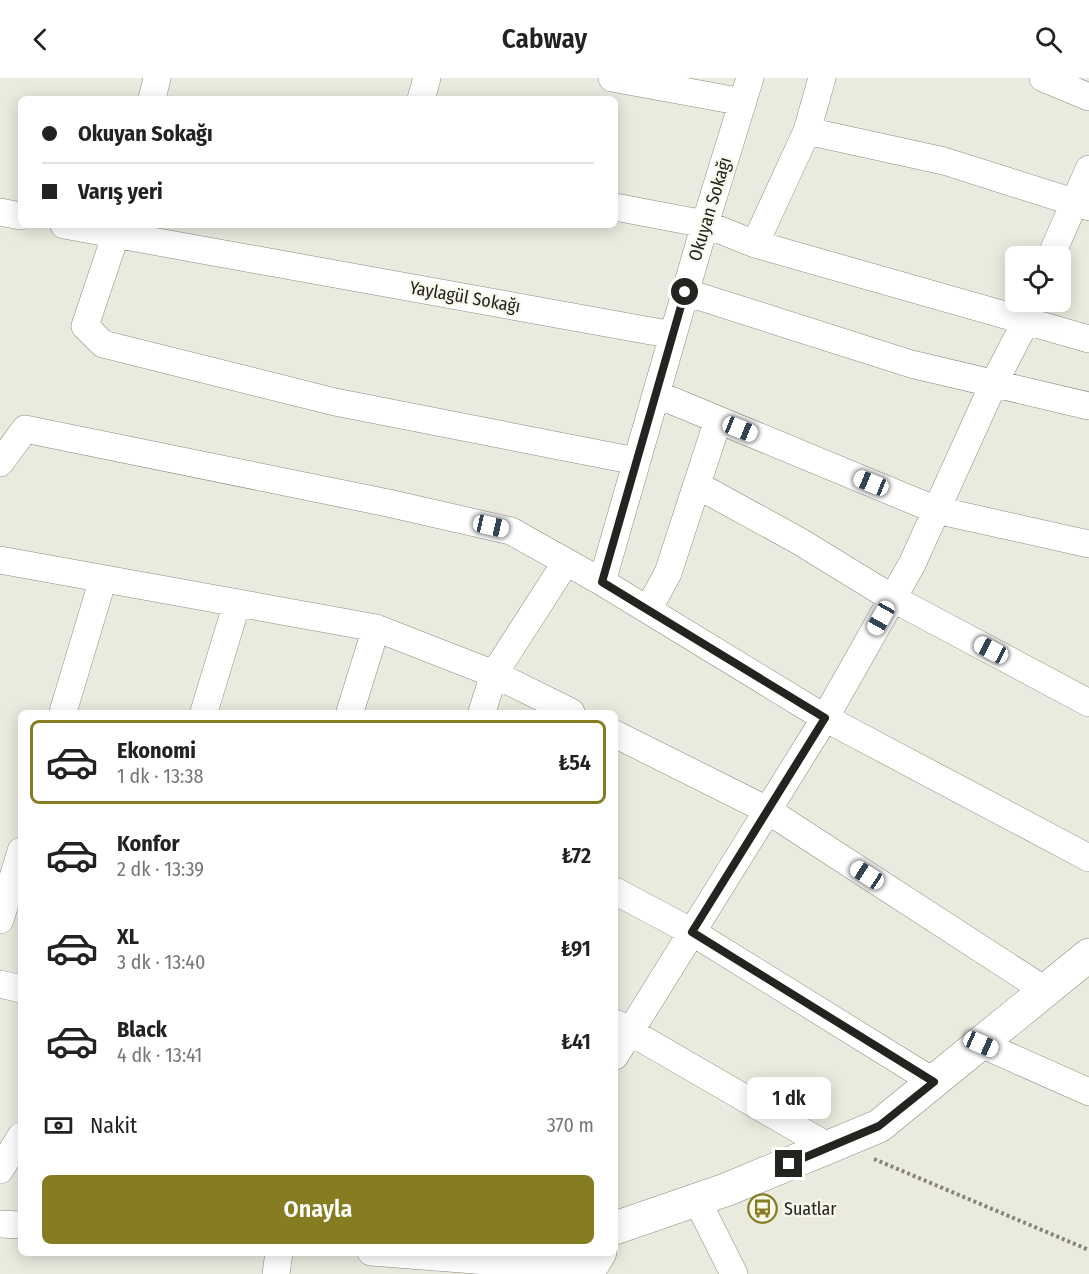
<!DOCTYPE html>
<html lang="tr">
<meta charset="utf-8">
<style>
body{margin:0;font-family:"Fira Sans Condensed",sans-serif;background:#f6f6f6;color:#222;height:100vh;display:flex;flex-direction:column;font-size:22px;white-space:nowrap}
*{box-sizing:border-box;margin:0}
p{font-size:20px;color:#767676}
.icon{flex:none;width:33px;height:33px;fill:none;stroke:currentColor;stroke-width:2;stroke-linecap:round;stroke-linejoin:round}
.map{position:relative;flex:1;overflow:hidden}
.drawer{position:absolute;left:18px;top:632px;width:600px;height:546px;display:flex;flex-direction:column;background:#fff;border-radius:9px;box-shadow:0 3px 15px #0003}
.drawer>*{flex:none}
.top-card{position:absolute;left:18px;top:18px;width:600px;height:132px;border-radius:9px;box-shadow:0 3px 15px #0003;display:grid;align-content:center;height:132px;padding:0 24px;background:#fff}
.fabs{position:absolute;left:1005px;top:168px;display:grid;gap:12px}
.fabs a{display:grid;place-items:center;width:66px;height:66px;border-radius:9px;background:#fff;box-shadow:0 3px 15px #0003;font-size:30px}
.end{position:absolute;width:27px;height:27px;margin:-14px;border:8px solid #24231f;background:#fff;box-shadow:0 0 0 3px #fff}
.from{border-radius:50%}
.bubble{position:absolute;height:42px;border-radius:9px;background:#fff;box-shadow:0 3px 15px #0003;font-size:20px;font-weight:600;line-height:42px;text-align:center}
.car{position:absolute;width:18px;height:36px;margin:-18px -9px;border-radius:8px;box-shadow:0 0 4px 2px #0007;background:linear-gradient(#fff 24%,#345 0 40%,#fff 0 76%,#345 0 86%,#fff 0)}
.top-card b{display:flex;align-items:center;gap:21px;height:57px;font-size:22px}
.top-card b+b{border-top:2px solid #e0e0e0}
.top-card i{width:15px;height:15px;background:#222}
ul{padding:10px 0 0;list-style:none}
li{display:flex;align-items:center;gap:18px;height:84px;margin:0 12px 9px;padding:0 12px;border:3px solid transparent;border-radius:9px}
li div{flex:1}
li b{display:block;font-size:22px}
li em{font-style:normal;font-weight:600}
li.active{border-color:#867c21}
li>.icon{width:54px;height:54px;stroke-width:1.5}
.pay{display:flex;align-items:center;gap:15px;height:66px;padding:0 24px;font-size:22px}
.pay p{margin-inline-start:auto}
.cta{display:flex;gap:12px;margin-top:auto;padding:12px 24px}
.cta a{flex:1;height:69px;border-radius:9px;background:#867c21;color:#fff;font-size:24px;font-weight:600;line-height:69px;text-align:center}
header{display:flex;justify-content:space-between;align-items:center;height:78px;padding:0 24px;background:#fff;font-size:27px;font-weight:600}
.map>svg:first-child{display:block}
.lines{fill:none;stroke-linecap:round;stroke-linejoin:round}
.minor-casing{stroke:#8c8b81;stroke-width:28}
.tertiary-casing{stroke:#8c8b81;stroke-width:34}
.path{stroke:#85847c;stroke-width:4;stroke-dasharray:3 3;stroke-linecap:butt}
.minor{stroke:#fff;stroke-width:27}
.tertiary{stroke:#fff;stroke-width:33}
.route{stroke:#24231f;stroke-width:8}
.labels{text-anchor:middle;stroke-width:4.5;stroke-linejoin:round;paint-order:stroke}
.street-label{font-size:18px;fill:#24231f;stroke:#f9f8ec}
.poi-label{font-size:18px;fill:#24231f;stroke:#f9f8ec;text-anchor:start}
</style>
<header><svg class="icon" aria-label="back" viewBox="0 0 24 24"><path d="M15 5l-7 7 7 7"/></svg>Cabway<svg class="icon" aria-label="search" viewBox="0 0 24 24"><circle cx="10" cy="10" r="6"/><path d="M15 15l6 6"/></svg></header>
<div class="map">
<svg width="1089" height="1196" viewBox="0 0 1089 1196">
<rect width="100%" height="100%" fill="#ebeadf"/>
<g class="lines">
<defs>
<path id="minor" d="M 612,0 L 743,24
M 1043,0 L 1089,19
M 152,21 L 157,0
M 421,21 L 427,0
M 807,53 L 944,83 L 1089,129
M 615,129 L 705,146 L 755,166 L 1089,261
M 0,134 L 21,138
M 64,147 L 673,257
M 119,147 L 85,248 L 103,266 L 335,324 L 636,383
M 755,166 L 807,53 L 822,0
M 1051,178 L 1089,91
M 685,214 L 911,286 L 1089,328
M 656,316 L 936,432 L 1089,466
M 0,385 L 25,351 L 388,425 L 511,453 L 602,504 L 825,640 L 1089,780
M 697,407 L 799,463 L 892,520 L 1089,625
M 0,482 L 376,550 L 494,596 L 571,634
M 602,504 L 705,146 L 750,0
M 648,532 L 668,495 L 718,342
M 63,634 L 103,501
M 204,634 L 237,525
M 350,634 L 376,550
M 482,634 L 494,596 L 566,484
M 615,656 L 767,732 L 1046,913
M 615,813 L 692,854 L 934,1004
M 0,842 L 21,773
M 0,906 L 21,911
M 615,945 L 829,1069
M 981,966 L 1089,1014
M 615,978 L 825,640 L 912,486 L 994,305 L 1025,245 L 1031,224
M 0,1092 L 21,1058
M 697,1122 L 734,1196
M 0,1146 L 21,1147
M 371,1174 L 590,1191
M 276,1196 L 279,1174"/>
<path id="tertiary" d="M 615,1150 L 728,1111 L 879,1048 L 1089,877
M 587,1196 L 600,1174"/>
</defs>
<use href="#minor" class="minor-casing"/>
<use href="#tertiary" class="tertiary-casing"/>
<path class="path" d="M 874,1081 L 1089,1172"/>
<use href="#minor" class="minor"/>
<use href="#tertiary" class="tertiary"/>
</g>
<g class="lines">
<path class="route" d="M 685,214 L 602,504 L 825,640 L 692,854 L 934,1004 L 879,1048 L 789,1086"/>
</g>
<defs>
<symbol id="bus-ring" viewBox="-11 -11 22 22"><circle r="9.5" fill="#f9f8ec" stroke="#867c21" stroke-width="1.5"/><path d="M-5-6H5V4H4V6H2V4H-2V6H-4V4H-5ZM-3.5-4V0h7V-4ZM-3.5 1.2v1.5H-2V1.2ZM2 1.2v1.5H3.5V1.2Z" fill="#867c21"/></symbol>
</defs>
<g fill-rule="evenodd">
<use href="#bus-ring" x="746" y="1114" width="33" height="33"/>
</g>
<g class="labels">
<g class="street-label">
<text transform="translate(710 131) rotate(-73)" y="6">Okuyan Sokağı</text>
<text transform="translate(465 219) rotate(10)" y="6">Yaylagül Sokağı</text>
</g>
<g class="poi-label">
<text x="784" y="1137">Suatlar</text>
</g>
</g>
</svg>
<div class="fabs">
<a><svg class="icon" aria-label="locate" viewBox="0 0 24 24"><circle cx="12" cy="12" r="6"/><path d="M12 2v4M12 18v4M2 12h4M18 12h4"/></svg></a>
</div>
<i class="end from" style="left:685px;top:214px"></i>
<i class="end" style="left:789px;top:1086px"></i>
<div class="bubble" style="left:747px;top:999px;width:84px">1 dk</div>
<i class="car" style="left:740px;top:351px;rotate:112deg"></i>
<i class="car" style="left:871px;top:405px;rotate:292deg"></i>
<i class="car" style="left:491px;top:448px;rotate:103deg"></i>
<i class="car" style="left:881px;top:540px;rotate:209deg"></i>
<i class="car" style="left:991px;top:572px;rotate:298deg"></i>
<i class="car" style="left:867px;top:797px;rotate:303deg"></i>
<i class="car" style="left:981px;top:966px;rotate:114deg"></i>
<div class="top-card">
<b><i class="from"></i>Okuyan Sokağı</b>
<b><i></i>Varış yeri</b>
</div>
<section class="drawer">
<ul>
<li class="active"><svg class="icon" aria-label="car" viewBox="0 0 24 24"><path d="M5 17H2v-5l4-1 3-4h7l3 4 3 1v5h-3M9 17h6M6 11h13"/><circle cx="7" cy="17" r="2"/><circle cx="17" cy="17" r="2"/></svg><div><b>Ekonomi</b><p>1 dk · 13:38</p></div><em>₺54</em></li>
<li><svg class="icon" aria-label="car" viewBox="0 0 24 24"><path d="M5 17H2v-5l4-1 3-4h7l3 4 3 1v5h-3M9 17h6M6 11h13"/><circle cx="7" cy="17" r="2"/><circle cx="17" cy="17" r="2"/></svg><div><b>Konfor</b><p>2 dk · 13:39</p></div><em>₺72</em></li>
<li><svg class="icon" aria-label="car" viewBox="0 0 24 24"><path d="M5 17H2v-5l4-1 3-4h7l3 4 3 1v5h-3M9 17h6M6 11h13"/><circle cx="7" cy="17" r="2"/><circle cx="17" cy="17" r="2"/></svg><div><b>XL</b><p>3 dk · 13:40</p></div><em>₺91</em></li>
<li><svg class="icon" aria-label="car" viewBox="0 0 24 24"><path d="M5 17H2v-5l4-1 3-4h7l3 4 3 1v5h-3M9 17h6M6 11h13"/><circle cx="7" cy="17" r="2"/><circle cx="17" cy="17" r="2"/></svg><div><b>Black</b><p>4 dk · 13:41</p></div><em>₺41</em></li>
</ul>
<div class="pay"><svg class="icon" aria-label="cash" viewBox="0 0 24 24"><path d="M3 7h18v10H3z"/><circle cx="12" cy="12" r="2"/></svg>Nakit<p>370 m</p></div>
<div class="cta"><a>Onayla</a></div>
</section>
</div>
